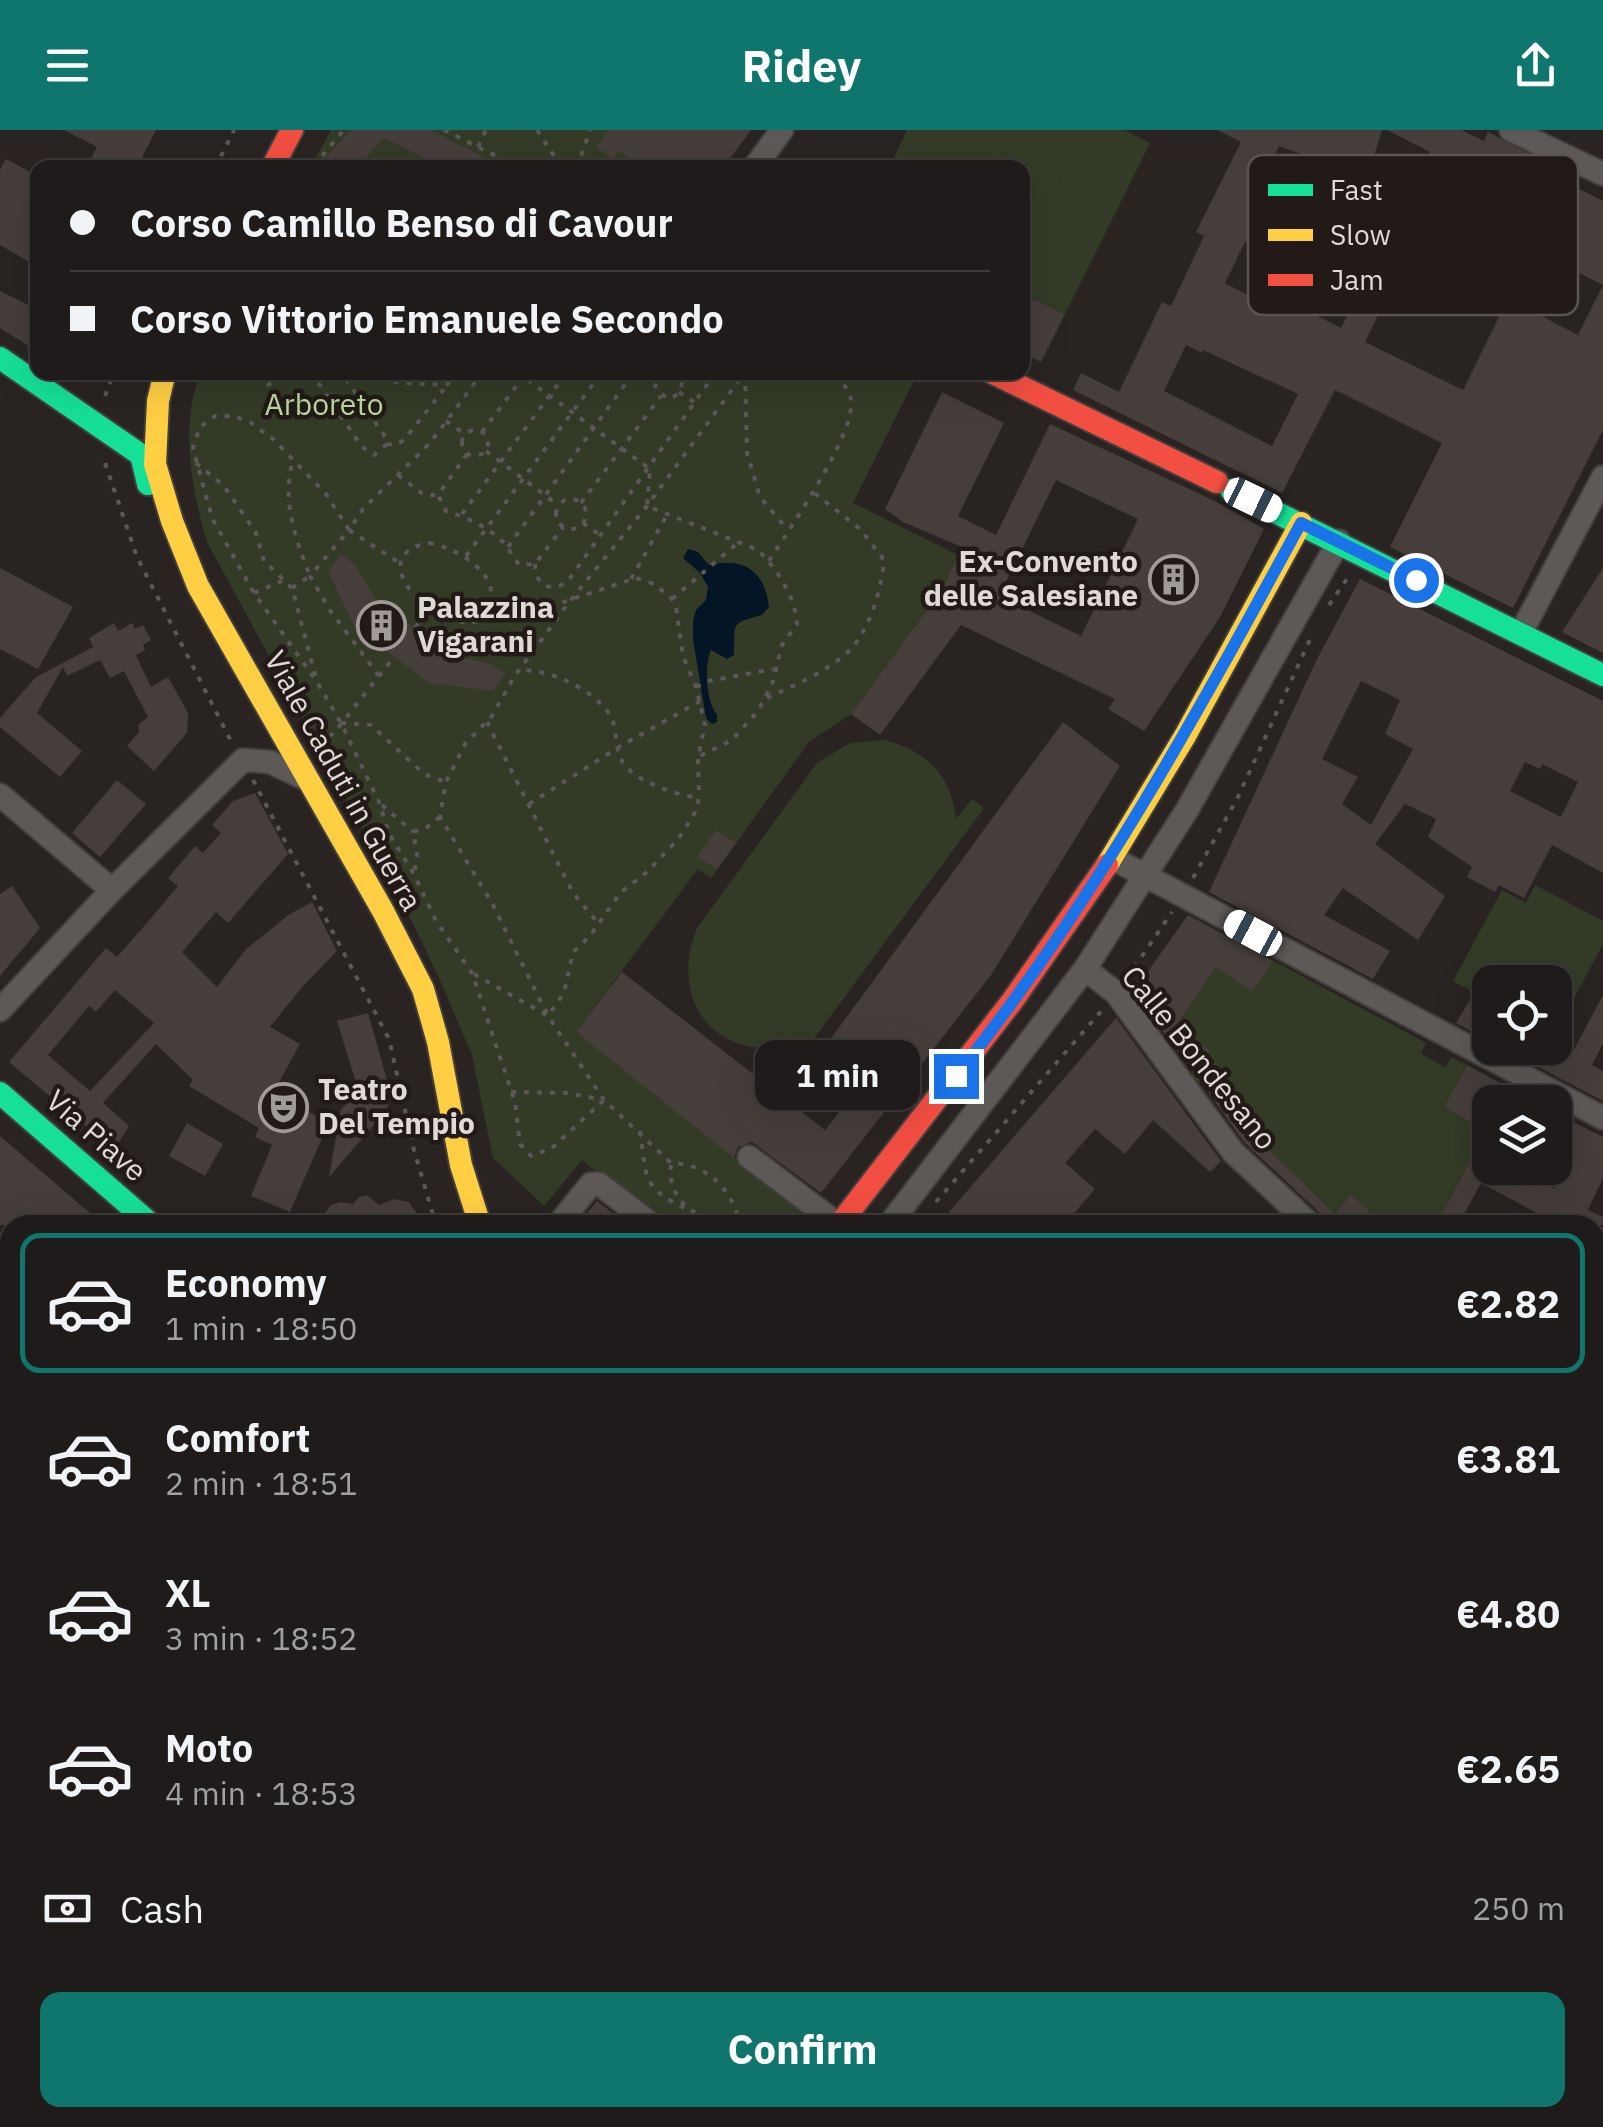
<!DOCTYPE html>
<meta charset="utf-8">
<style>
body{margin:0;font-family:"IBM Plex Sans",sans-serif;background:#272423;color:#f1f3f6;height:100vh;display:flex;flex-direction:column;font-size:38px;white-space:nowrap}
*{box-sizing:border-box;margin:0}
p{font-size:32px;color:#a1a1a2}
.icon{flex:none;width:55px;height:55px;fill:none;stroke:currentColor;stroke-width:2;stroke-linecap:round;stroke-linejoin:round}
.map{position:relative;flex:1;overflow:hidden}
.side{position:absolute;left:0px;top:1085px;width:1605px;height:912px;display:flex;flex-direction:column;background:#1f1b1a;border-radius:30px 30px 0 0;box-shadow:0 10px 40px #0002,0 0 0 2px #3c3939}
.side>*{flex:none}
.banner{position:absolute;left:30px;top:30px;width:1000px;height:220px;border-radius:20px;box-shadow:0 10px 40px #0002,0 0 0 2px #3c3939;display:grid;align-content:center;height:220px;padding:0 40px;background:#1f1b1a}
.tools{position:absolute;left:1472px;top:835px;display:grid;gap:20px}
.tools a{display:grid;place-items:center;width:100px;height:100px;border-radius:20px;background:#1f1b1a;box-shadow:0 10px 40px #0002,0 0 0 2px #3c3939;font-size:50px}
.end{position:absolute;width:45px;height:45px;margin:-22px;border:12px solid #1a73e8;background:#fff;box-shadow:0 0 0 5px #fff}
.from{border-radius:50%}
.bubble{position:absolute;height:70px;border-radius:20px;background:#1f1b1a;box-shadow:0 10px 40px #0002,0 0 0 2px #3c3939;font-size:32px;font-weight:700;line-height:70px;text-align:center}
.car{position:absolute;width:30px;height:60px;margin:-30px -15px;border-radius:12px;box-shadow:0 0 8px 2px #0007;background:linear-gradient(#fff 24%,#345 0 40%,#fff 0 76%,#345 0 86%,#fff 0)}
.banner b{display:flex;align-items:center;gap:35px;height:95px;font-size:38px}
.banner b+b{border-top:2px solid #3c3939}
.banner i{width:25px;height:25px;background:#f1f3f6}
ul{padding:18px 0 0;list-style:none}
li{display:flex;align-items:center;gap:30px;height:140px;margin:0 20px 15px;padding:0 20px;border:5px solid transparent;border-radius:20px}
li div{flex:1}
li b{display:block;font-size:38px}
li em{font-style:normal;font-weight:700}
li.selected{border-color:#0f766e}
li>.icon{width:90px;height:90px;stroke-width:1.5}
.pay{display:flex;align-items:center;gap:25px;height:110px;padding:0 40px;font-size:38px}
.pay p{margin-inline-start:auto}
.primary-button{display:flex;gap:20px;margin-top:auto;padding:20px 40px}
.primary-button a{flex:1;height:115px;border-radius:20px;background:#0f766e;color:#fff;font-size:40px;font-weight:700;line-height:115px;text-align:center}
header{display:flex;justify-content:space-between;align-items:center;height:130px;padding:0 40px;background:#0f766e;color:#fff;font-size:45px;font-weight:700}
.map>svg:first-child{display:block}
.green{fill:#333b27}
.water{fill:#041625}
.building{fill:#463e3a;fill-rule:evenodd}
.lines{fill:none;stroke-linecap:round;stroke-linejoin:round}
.lane-casing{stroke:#423f3d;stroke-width:15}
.street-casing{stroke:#423f3d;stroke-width:26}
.fast-casing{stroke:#423f3d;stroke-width:26}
.slow-casing{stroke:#423f3d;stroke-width:26}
.jam-casing{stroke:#423f3d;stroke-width:26}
.path{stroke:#5b5857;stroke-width:4;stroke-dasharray:5 8;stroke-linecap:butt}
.lane{stroke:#5d5957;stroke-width:11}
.street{stroke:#5d5957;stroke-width:22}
.fast{stroke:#16e098;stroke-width:22}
.slow{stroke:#ffcf43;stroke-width:22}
.jam{stroke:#f24e42;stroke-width:22}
.rail{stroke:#65615f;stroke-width:6;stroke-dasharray:5 10;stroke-linecap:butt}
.route{stroke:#1a73e8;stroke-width:12}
.labels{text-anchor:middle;stroke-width:9;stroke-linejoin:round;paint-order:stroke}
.park-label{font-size:30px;fill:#bcda9e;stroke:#221a16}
.poi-label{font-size:30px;font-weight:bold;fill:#e0dad7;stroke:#221a16;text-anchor:start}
.street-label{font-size:30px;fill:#e0dad7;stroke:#221a16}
.key{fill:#221a16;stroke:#5b5450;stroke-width:2.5}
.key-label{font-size:28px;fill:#e0dad7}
</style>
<header><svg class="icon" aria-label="menu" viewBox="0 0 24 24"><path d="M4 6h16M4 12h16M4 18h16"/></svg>Ridey<svg class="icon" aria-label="share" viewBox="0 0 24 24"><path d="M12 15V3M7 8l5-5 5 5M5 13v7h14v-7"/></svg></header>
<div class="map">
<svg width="1603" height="1997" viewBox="0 0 1603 1997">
<rect width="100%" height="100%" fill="#292422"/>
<path class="green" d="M 331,0 L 639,0 L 644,38 L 310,38 Z
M 907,0 L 1124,0 L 1150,13 L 1065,184 L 1023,164 L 1022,38 L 889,38 Z
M 201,242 L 918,243 L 853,373 L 958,425 L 932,480 L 928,478 L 851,584 L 809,612 L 711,748 L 698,739 L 576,902 L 804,1081 L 792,1095 L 662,1095 L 582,1030 L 544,1076 L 493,1028 L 472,925 L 439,848 L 403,773 L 207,412 C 192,362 179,292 201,242 Z
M 884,610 C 925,620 952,645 956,689 L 972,669 L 984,678 L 793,937 L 781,928 L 788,917 C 711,929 669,867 697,798 L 817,633 L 850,613 Z
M 1535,755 L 1603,791 L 1603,814 L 1555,904 L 1555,852 L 1490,852 L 1490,871 L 1453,851 L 1502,760 L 1526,773 Z
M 1274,831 L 1426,913 L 1421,924 L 1446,937 L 1451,927 L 1467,935 L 1444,977 L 1486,1001 L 1436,1095 L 1385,1095 L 1351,1066 L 1335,1084 L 1191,945 L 1210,920 L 1176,896 L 1216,837 L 1252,862 Z"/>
<path class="water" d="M 688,419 L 698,422 L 709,435 C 744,427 765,441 769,477 L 762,485 C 728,494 736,493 734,525 L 727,529 L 711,520 C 704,537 706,571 717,585 L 717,592 L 712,594 L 706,588 L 693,510 L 693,490 L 696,480 L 706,470 L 708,457 L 700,443 L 683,428 Z"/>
<path class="building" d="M 64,0 L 156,0 L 137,38 L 86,38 L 97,17 Z
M 351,0 L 430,0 L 506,38 L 445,38 L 384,8 L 356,38 L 316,38 Z
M 609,0 L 751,0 L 723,38 L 644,38 L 619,21 L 612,29 L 596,17 Z
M 1217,0 L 1382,0 L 1370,38 L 1413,54 L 1430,22 L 1387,0 L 1461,0 L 1484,11 L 1488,2 L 1557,38 L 1553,46 L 1603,71 L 1603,300 L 1513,478 L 1390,417 L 1442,313 L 1335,260 L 1282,363 L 1073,260 L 1081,243 L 1119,262 L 1162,172 L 1171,176 L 1204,106 L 1196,102 L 1241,12 ZM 1279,16 L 1340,38 L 1305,110 L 1247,81 ZM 1437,64 L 1536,112 L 1463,260 L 1365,212 ZM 1343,103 L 1381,118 L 1341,198 L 1307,181 ZM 1245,112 L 1274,126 L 1253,168 L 1225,153 ZM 1555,131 L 1603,155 L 1578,205 L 1530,180 ZM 1186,215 L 1202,223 L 1203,220 L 1298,264 L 1272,316 L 1164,261 Z
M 6,29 L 38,46 L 38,137 L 0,115 L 0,40 Z
M 0,161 L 38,180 L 38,222 L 0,198 Z
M 1022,164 L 1065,184 L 1041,232 L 1022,223 Z
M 942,262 L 1004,293 L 958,386 L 996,405 L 1050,294 L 1215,371 L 1264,399 L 1220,487 L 1144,601 L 1108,579 L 1115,569 L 961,495 L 880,605 L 851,584 L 929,477 L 932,480 L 962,417 L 903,392 L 885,379 ZM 1056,350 L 1138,389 L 1081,506 L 999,466 Z
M 341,424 L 355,435 L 376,470 L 451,525 L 491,534 L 505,544 L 493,561 L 430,553 L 355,498 L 328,441 Z
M 0,438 L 73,477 L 38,539 L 0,519 Z
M 1603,438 L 1603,523 L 1562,502 Z
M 1360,449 L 1603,571 L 1603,743 L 1552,715 L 1524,768 L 1499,755 L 1495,762 L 1467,747 L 1472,737 L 1428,707 L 1436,689 L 1405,674 L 1375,714 L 1445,766 L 1418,810 L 1343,758 L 1324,785 L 1390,821 L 1373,849 L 1209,762 L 1317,529 ZM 1361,551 L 1400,570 L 1385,604 L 1413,619 L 1371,695 L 1342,674 L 1358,647 L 1322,629 ZM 1525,632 L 1540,639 L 1542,634 L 1578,652 L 1561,687 L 1510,661 Z
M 114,493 L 118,501 L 132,493 L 135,499 L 143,495 L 151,510 L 143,515 L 145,520 L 136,525 L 151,557 L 168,547 L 188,583 L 187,603 L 154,641 L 127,616 L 139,602 L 138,595 L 148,587 L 124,541 L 110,548 L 100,530 L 67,546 L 63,537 L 37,583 L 82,621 L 60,647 L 0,597 L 0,588 L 36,547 L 93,517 L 89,508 Z
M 1063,592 L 1120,636 L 991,845 L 821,1063 L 752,1012 L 738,1017 L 734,1028 L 576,902 L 622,842 L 825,1000 L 847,972 L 839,966 L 842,961 L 810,937 Z
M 117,650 L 146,674 L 100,727 L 72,703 Z
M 255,663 L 288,724 L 228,793 L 216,782 L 182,822 L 217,857 L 246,819 L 290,784 L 312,772 L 337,821 L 303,856 L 270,897 L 300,914 L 272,965 L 329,992 L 290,1082 L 251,1066 L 272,1015 L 255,1007 L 259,998 L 189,956 L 193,950 L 156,914 L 103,973 L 129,996 L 114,1020 L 9,932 L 106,818 L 117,827 L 152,787 L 178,756 L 168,748 L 195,716 L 203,723 L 221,703 L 212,695 L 233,671 ZM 115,860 L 154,893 L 90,961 L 48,925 L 89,876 L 96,882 Z
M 716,700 L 736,713 L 717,739 L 697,727 Z
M 12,756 L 40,798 L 0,846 L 0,764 Z
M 1188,785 L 1274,831 L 1252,862 L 1216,837 L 1176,896 L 1210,920 L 1193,943 L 1134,861 Z
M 1603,865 L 1603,913 L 1592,935 L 1603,941 L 1603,971 L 1502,918 L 1561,918 L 1572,923 Z
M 1470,870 L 1490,881 L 1490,911 L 1456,893 Z
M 368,883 L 392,967 L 385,982 L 329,1047 L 341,979 L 359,962 L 337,891 Z
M 1116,888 L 1221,1031 L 1210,1042 L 1153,990 L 1125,1024 L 1095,999 L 1065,1033 L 1095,1059 L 1064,1095 L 938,1095 Z
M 1467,935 L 1535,972 L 1490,972 L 1490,1038 L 1514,1038 L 1555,1059 L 1555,983 L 1603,1007 L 1603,1048 L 1588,1080 L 1603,1087 L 1603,1095 L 1559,1095 L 1481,1053 L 1458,1095 L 1436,1095 L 1486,1001 L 1444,977 Z
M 1205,958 L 1335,1084 L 1351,1065 L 1385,1095 L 1326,1095 L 1321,1084 L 1244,1012 Z
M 187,993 L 223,1014 L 205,1046 L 169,1026 Z
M 0,1006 L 84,1078 L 105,1095 L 0,1095 Z
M 367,1065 L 379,1075 L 394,1069 L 409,1072 L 425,1095 L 316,1095 L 331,1075 L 341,1072 L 353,1074 L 359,1067 Z
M 597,1071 L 628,1095 L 577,1095 Z"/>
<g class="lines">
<defs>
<path id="lane" d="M 1105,1995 L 1122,1997
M 966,1997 L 968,1988
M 1240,1997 L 1241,1988"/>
<path id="street" d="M 1511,0 L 1603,44
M 754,38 L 782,0
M 1521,503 L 1603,347
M 0,665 L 112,760
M 1112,728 L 1603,988
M 1085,839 L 1116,863 L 1233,1022 L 1311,1095
M 0,880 L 112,760 L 243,630 L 270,632 L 306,649
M 749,1027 L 839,1095
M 558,1095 L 591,1054 L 599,1054 L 653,1095
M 889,1095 L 1085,839 L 1187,680 L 1339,411
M 0,1161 L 10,1170
M 1595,1278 L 1603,1260
M 10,1473 L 1,1483 L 10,1491
M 29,1997 L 39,1988"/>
<path id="fast" d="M 0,228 L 141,325 L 148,354
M 1231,360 L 1603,545
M 0,963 L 152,1095"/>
<path id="slow" d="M 165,242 L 158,271 L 155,334 L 172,391 L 198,456 L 383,781 L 423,859 L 438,912 L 461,1035 L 480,1095
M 1107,735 L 1185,606 L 1301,393
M 1595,1667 L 1603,1667
M 168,1997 L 173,1988"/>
<path id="jam" d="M 272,38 L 292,0
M 991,242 L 1217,352
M 839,1095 L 1013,870 L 1107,735
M 1595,1638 L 1603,1638
M 0,1778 L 10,1782
M 363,1988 L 379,1997"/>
</defs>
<use href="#lane" class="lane-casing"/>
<use href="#street" class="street-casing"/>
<use href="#fast" class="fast-casing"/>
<use href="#slow" class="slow-casing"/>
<use href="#jam" class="jam-casing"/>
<path class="path" d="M 444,0 L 520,38
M 537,0 L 562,38
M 478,17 L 486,0
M 215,38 L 234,0
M 318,38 L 322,26 L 344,0
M 390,38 L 401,33 L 409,38
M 577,38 L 590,0
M 311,242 L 362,317 L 374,325 L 387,314 L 386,308 L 341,242
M 356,242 C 387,253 416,255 448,254 L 456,242
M 483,242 L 430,313 L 363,379 L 349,400 L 326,364 L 274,310 L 250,292 L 233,286 L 215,286 L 200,297 L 193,318 L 212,388 L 254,463 L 317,552 L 341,593 L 379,672 L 389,704 L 414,744 L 436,791 L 472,843 L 515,972 L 520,1014 L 531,1026 L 552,1018 L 604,970
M 517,242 L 650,339 L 647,376 L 758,420 C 777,439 795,466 797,494 L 782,515 L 772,554 L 758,581 L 732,610 L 698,627
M 662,242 L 655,256 L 666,268 C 676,268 682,262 682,251 L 675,242
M 745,243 L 747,323 L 760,367 L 788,400
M 267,256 L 285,242
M 679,262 L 695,273
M 105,266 L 114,242
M 446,291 L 465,304
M462 313a13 13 0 1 1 26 0a13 13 0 1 1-26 0Z
M 482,302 L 527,242
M 387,314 L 395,315 L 404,310 L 448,254
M 486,321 L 558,375
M 467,324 L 438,365 L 446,381 C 467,388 488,396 505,414 C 511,421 513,429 520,435 L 535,434 L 563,397
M 105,333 L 137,427 L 231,611
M 196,333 L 224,356 L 256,403 L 264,431 L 292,458 L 316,548
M 398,345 L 424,365 L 438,365
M556 384a15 15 0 1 1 30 0a15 15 0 1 1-30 0Z
M 581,373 L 661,266
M 462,384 L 567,242
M 583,393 L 600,405
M 429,413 C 464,419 519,457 475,492 C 430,499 361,424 429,413 Z
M 508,417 L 634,242
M 466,426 L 602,242
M 769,431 C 789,399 856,304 851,270 C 850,257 836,246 825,242
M 535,434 C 535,455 550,464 568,451 L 716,242
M 631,449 L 667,385
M 292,458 L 310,446 C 296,410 281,370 293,331
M 254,463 L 282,451
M 672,469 L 740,411
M 1329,475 L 1349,446
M 486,482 L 530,483 L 636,448 L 654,454 L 672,469 L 676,477 L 683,526 L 696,557 L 705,595 L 698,627 L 699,668
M 415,498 L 430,478
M 379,546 L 329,479 L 310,446 L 349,400 L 401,434
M 696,557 L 709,551 L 773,539
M 767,568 C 795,555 829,541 851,519 C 870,498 882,458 884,430 L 860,399 L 812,361
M 487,592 L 573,763 L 598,793
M 341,593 L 371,595 L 424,644 L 446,652
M 318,613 L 334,603 L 394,527
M 253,650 L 389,909 L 414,1020 L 436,1095
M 529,674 L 619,617 L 700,571
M 382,675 L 413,702
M 415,740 L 417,723 L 413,702 L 426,698 L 440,687
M 1193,748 L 1238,667 L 1312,505
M 474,844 L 548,886 L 564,863 L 573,822 L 590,806 L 620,763 L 647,742 L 679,708 L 696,681 L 699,668 C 677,665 634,652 622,631 C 614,618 618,598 610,585 C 592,558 551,540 521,540
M 1127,848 L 1172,782
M 511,962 L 567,963 L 604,970
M 640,1001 C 647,1048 641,1058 687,1079
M 671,1035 C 666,1074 704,1095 739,1092
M 936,1072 L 1103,879
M 744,1095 L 739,1092 C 732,1059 706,1033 671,1033 L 604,970 L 548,886 L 493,775 L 440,687 L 446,652 L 465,614 L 492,586 L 514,547 L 570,471 L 647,376 L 745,242
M 1134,1988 L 1176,1995 L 1222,1990
M 1272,1997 L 1273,1988"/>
<use href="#lane" class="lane"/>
<use href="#street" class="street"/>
<use href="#fast" class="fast"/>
<use href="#slow" class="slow"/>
<use href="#jam" class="jam"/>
<path class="rail" d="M 0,1719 L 10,1725
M 0,1747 L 10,1753
M 431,1988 L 445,1997
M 472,1988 L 494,1997
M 523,1988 L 546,1997"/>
</g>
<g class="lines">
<path class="route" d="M 956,946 C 1093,775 1197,584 1301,393 L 1416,450"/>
</g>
<defs>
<symbol id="building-ring" viewBox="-11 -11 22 22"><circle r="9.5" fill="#221a16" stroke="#a09a98" stroke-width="1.5"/><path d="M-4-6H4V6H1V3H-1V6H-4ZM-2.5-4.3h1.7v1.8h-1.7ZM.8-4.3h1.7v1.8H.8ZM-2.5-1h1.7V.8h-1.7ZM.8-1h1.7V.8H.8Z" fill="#a09a98"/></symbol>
<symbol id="theatre-ring" viewBox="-11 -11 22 22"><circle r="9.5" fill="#221a16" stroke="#a09a98" stroke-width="1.5"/><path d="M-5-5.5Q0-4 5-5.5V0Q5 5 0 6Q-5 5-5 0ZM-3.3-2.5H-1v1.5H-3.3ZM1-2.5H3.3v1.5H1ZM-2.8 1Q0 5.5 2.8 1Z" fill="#a09a98"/></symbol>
</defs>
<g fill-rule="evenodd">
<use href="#building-ring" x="1146" y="422" width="55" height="55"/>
<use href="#building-ring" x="354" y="468" width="55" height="55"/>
<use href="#theatre-ring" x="256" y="950" width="55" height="55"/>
</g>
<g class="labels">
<g class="park-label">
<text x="324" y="285">Arboreto</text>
</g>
<g class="poi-label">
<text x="1138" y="442" text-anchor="end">Ex-Convento<tspan x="1138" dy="34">delle Salesiane</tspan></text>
<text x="417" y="488">Palazzina<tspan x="417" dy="34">Vigarani</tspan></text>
<text x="318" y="970">Teatro<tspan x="318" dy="34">Del Tempio</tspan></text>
</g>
<g class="street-label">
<text transform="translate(343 651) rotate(61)" y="10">Viale Caduti in Guerra</text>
<text transform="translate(1199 928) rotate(51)" y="10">Calle Bondesano</text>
<text transform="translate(96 1006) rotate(41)" y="10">Via Piave</text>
</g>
</g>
<rect x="1248" y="25" width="330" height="160" rx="15" class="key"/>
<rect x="1268" y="54" width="45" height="12" fill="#16e098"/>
<rect x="1268" y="99" width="45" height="12" fill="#ffcf43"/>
<rect x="1268" y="144" width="45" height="12" fill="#f24e42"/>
<g class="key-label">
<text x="1330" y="70">Fast</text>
<text x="1330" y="115">Slow</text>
<text x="1330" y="160">Jam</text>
</g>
</svg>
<div class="tools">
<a><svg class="icon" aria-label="locate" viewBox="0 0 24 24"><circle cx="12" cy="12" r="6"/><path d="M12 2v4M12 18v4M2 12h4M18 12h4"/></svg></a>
<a><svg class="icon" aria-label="layers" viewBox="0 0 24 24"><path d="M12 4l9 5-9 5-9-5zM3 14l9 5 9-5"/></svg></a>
</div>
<i class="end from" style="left:1416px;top:450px"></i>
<i class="end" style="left:956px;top:946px"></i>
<div class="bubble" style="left:755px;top:910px;width:165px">1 min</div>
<i class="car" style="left:1253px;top:370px;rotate:116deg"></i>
<i class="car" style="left:1253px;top:803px;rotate:298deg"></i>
<div class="banner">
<b><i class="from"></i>Corso Camillo Benso di Cavour</b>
<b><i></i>Corso Vittorio Emanuele Secondo</b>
</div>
<section class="side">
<ul>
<li class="selected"><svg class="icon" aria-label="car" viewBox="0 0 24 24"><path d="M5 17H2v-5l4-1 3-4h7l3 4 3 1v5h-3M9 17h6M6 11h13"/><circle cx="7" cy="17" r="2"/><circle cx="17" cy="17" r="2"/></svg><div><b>Economy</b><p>1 min · 18:50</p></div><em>€2.82</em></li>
<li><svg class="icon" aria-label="car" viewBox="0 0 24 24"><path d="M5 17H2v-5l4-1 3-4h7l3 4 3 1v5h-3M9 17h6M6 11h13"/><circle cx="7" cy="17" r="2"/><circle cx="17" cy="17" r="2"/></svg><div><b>Comfort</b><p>2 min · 18:51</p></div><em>€3.81</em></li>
<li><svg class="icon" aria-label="car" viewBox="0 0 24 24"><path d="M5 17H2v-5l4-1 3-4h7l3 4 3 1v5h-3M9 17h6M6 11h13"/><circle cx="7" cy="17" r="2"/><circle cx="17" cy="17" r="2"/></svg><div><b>XL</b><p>3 min · 18:52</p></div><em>€4.80</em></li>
<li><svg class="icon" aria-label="car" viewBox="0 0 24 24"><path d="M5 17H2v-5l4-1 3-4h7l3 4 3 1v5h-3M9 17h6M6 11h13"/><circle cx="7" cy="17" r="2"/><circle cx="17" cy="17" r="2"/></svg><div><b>Moto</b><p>4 min · 18:53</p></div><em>€2.65</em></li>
</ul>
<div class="pay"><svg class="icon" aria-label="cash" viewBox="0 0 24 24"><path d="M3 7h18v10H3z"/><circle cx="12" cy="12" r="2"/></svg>Cash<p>250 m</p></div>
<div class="primary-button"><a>Confirm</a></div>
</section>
</div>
